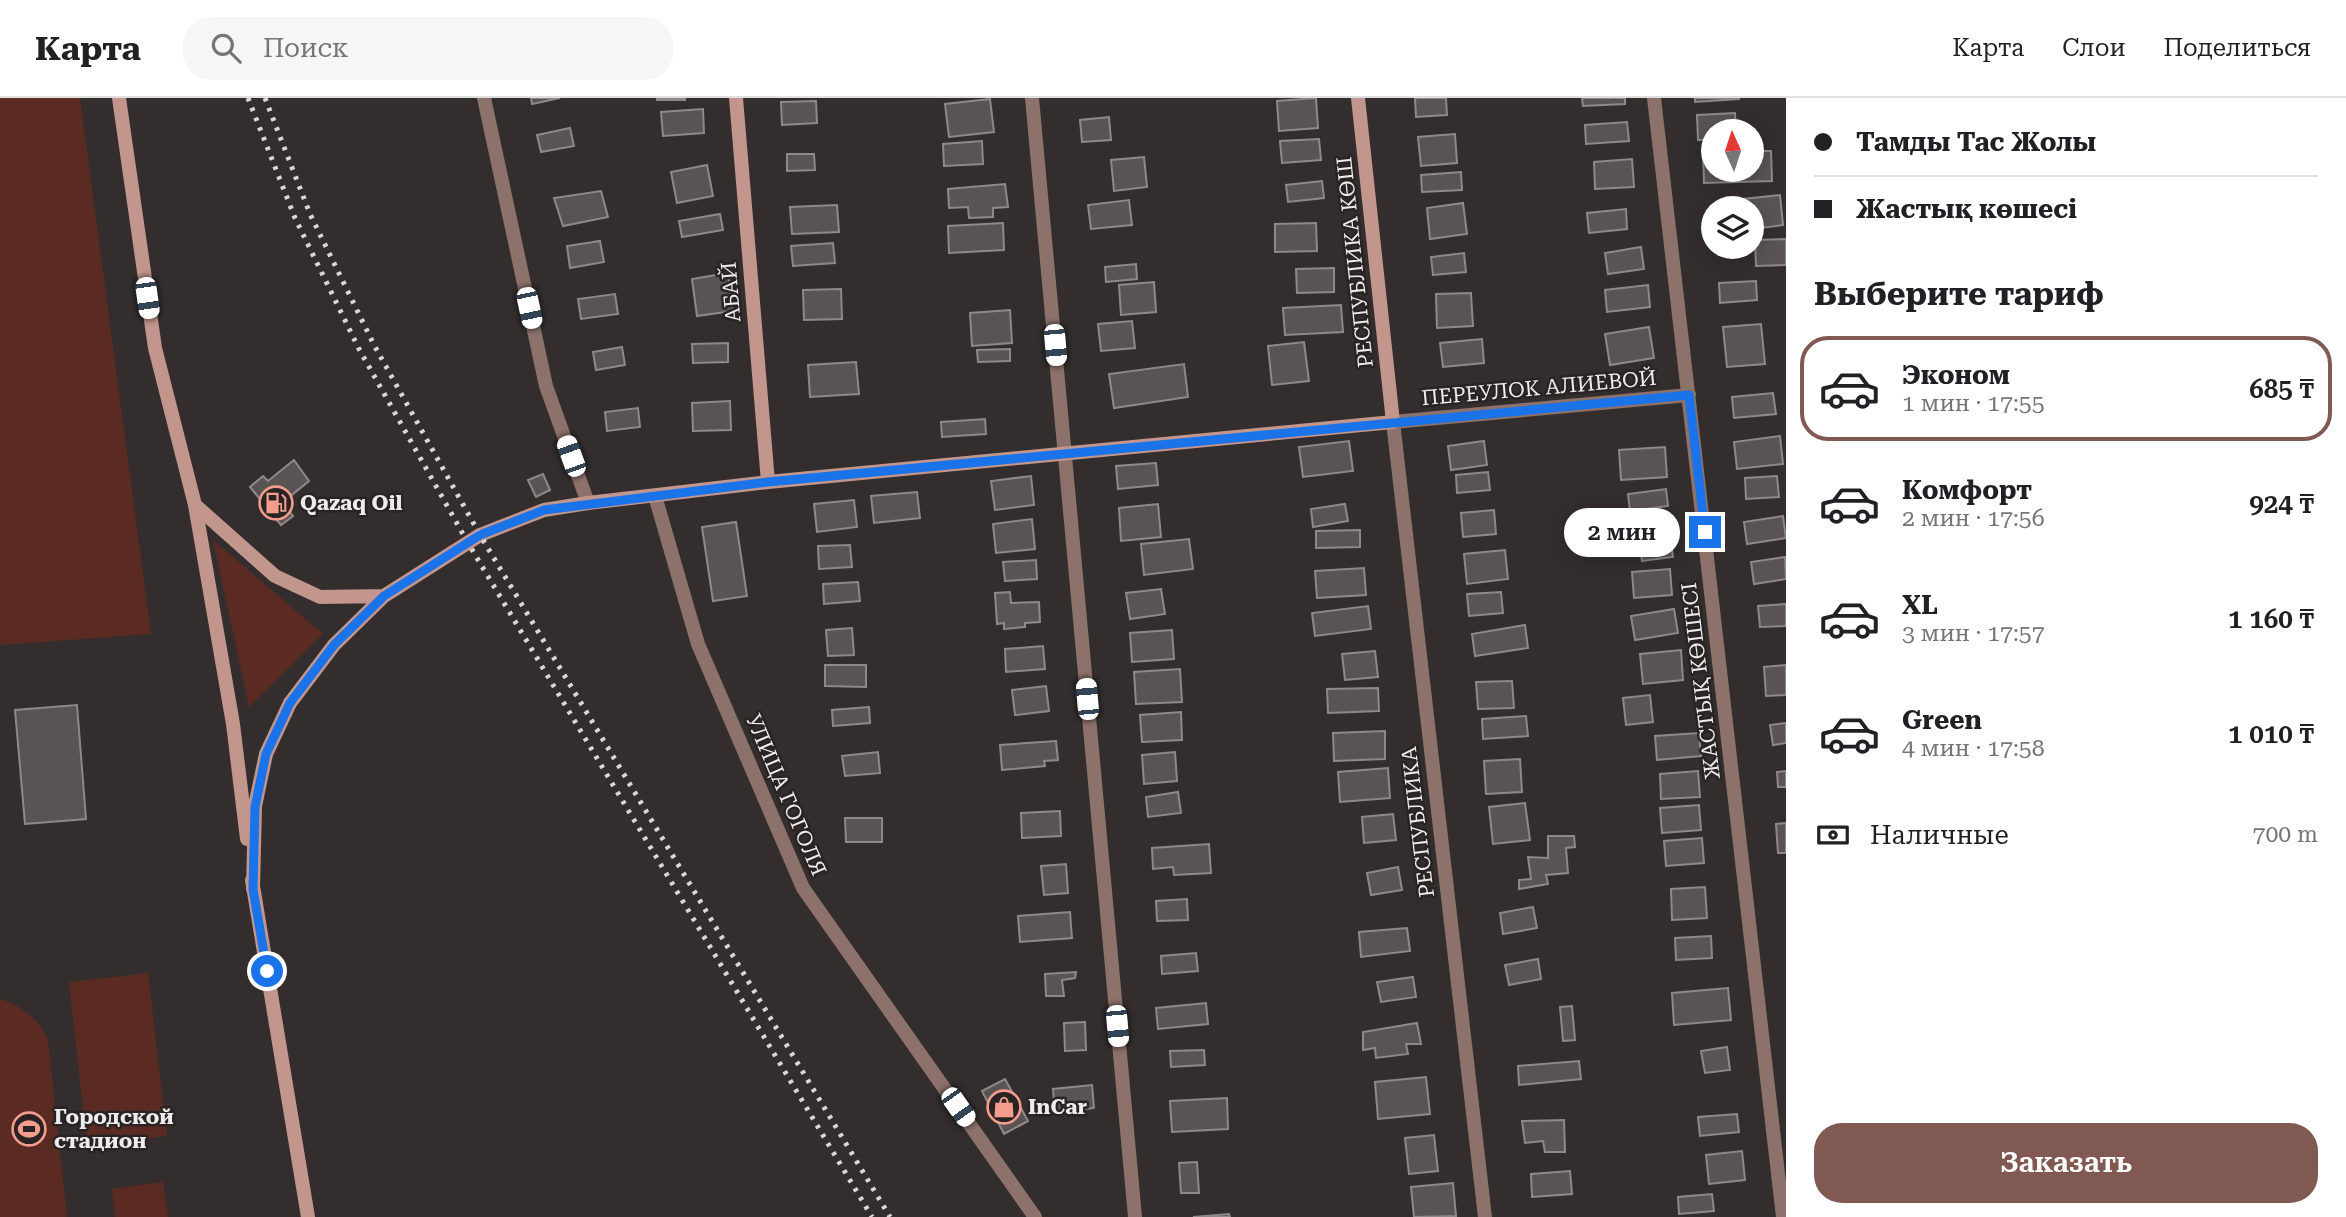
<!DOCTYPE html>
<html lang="ru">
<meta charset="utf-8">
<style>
body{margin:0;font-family:"Roboto Serif",serif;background:#f6f6f6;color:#202124;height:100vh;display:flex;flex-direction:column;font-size:26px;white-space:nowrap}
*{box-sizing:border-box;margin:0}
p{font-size:23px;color:#757577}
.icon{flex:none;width:38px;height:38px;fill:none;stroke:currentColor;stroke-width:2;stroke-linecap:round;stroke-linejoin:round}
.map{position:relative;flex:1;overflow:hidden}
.details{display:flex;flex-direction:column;background:#fff;width:560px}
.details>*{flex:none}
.guide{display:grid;align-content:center;height:154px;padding:0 28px;background:#fff}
.needle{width:46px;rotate:357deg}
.controls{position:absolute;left:1701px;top:21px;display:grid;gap:14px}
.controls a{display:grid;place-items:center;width:63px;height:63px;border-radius:50%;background:#fff;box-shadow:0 4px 18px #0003;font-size:35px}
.end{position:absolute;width:32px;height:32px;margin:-16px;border:9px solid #1a73e8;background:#fff;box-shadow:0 0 0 4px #fff}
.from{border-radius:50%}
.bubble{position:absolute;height:49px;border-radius:24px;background:#fff;box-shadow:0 4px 18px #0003;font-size:23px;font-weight:600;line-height:49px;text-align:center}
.car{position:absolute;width:21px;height:42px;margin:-21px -10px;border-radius:9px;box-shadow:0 0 5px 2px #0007;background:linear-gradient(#fff 24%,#345 0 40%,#fff 0 76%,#345 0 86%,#fff 0)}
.guide b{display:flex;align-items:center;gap:24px;height:66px;font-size:26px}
.guide b+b{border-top:2px solid #e0e0e0}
.guide i{width:18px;height:18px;background:#202124}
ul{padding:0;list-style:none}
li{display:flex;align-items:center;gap:21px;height:105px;margin:0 14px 10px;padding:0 14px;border:4px solid transparent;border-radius:28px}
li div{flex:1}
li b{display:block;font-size:26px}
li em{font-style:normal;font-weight:600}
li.active{border-color:#805953}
li>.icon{width:63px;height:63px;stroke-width:1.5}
h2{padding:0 28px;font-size:32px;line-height:84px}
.pay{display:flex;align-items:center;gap:18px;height:77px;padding:0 28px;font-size:26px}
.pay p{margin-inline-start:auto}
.action{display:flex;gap:14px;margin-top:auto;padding:14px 28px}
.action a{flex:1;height:80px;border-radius:28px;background:#805953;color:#fff;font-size:28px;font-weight:600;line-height:80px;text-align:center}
header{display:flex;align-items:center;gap:42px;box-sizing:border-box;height:98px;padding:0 35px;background:#fff;border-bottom:2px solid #e0e0e0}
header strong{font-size:33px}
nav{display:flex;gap:38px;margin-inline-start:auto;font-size:24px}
.search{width:490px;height:63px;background:#f6f6f6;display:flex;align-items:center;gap:18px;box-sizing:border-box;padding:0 24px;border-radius:28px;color:#757577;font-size:26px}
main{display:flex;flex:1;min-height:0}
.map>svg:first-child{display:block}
.green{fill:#5b2b23}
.building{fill:#595453;stroke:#8e8988;stroke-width:2}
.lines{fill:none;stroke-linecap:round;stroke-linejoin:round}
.street{stroke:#8d716b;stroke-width:14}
.secondary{stroke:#c2958d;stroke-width:14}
.rail{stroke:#dad7d7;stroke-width:5;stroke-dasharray:3.5 7;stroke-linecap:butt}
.route{stroke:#1a73e8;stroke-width:9}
.labels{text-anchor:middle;stroke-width:5;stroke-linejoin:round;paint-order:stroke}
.street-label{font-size:21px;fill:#eeebeb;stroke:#292423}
.poi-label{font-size:21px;font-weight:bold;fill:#eeebeb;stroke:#292423;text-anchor:start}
</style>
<header>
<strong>Карта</strong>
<div class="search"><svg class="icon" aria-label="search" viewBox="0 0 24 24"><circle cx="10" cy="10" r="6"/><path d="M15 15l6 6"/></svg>Поиск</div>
<nav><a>Карта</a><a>Слои</a><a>Поделиться</a></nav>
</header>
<main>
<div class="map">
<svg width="1786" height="1119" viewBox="0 0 1786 1119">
<rect width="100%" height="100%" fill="#332e2d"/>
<path class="green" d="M 0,0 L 80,0 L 151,536 L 0,547 Z
M 213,442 L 323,536 L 249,609 Z
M 148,875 L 167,1038 L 87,1047 L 69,884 Z
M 0,901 C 21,907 40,922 48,942 L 67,1119 L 0,1119 Z
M 163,1084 L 168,1119 L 115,1119 L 112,1091 Z"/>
<path class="building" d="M 531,0 L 560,0 L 532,6 Z
M 657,0 L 685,0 L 685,2 L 657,2 Z
M 1316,0 L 1318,30 L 1279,33 L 1277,3 Z
M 1415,0 L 1446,0 L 1447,17 L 1416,19 Z
M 1582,0 L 1625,0 L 1625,6 L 1583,8 Z
M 1695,0 L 1739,0 L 1739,1 L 1695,4 Z
M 990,1 L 994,34 L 949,39 L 945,6 Z
M 816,3 L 817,25 L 782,27 L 781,4 Z
M 703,11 L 704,35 L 663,38 L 661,14 Z
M 1735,15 L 1736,33 L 1713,33 L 1713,42 L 1698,42 L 1697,17 Z
M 1109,19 L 1111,42 L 1082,44 L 1080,22 Z
M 1627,24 L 1629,43 L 1586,46 L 1585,27 Z
M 570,30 L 574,48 L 541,54 L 537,37 Z
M 1455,36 L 1457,65 L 1421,68 L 1418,39 Z
M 1319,41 L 1321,62 L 1282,65 L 1280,43 Z
M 982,43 L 983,66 L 944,68 L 943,46 Z
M 1752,53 L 1771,53 L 1772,83 L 1704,85 L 1703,55 L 1713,55 L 1713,72 L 1752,72 Z
M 787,56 L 814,56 L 815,72 L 787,73 Z
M 1144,59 L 1147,89 L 1114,93 L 1111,62 Z
M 1632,61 L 1634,89 L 1595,91 L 1594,64 Z
M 707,67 L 713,98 L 677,105 L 671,74 Z
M 1461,74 L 1462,92 L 1422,94 L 1421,77 Z
M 1322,83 L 1324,100 L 1288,104 L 1286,87 Z
M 1005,86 L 1008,109 L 993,110 L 993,119 L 969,120 L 968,109 L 949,110 L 948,91 Z
M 601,93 L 608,119 L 563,128 L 554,100 Z
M 1780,97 L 1783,127 L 1752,131 L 1752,110 L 1744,110 L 1743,101 Z
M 1129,102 L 1132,127 L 1091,131 L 1088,107 Z
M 1463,105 L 1467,136 L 1430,141 L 1427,110 Z
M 837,107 L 839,134 L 792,136 L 790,109 Z
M 1626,111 L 1627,131 L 1589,135 L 1587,115 Z
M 720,116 L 723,132 L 682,139 L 679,123 Z
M 1003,125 L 1004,152 L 949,155 L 948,128 Z
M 1316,125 L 1317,153 L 1275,154 L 1275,126 Z
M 1786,141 L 1786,167 L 1756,168 L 1755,142 Z
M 600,143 L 604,164 L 570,170 L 567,148 Z
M 833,145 L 835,165 L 793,168 L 791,148 Z
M 1641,149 L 1644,171 L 1608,176 L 1605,155 Z
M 1464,155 L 1466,174 L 1433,177 L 1431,159 Z
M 1136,166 L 1137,181 L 1106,184 L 1105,169 Z
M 1334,170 L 1334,194 L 1297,195 L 1296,171 Z
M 728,175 L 733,213 L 697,218 L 692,181 Z
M 1756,183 L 1757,202 L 1720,205 L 1719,185 Z
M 1154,184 L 1156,214 L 1121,217 L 1119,187 Z
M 1648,187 L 1650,209 L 1607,214 L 1605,192 Z
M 841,191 L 842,221 L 804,222 L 803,192 Z
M 1471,195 L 1473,228 L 1437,230 L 1436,196 Z
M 615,196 L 618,216 L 581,221 L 578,201 Z
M 1341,207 L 1343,234 L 1285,237 L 1283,210 Z
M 1010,212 L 1012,245 L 972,248 L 970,215 Z
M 1132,223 L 1135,250 L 1101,253 L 1098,226 Z
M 1761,226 L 1765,266 L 1727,269 L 1723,229 Z
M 1649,229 L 1654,260 L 1610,267 L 1605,236 Z
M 1482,241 L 1484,265 L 1443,269 L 1440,245 Z
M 1304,244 L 1309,283 L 1272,287 L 1268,248 Z
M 728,245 L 728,264 L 693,265 L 692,246 Z
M 622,249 L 625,267 L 596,272 L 593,254 Z
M 1010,251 L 1010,263 L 978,264 L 977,252 Z
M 856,264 L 859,296 L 810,299 L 808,267 Z
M 1184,266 L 1188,299 L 1114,310 L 1109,276 Z
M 1773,295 L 1776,316 L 1734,320 L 1732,299 Z
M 730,303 L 731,332 L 693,333 L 692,305 Z
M 638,310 L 640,329 L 607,333 L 605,314 Z
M 985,321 L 986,336 L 942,339 L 941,324 Z
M 1780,338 L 1783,366 L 1737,371 L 1734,344 Z
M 1349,343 L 1353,373 L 1303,379 L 1299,349 Z
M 1484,343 L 1487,367 L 1451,372 L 1448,348 Z
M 1665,349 L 1667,379 L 1621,382 L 1619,352 Z
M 294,362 L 309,383 L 282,405 L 293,418 L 281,427 L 250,389 L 263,378 L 268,383 Z
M 1156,365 L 1158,387 L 1118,391 L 1116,368 Z
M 1488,374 L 1490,392 L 1457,395 L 1456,377 Z
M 543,376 L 550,392 L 536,399 L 528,382 Z
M 1031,378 L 1034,407 L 995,412 L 991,383 Z
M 1777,378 L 1779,399 L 1746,401 L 1745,380 Z
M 1666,391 L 1668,408 L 1630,413 L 1628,396 Z
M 917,394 L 920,420 L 874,425 L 871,398 Z
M 854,402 L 857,429 L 817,434 L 814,406 Z
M 1158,406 L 1161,439 L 1121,443 L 1119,410 Z
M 1345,406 L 1348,423 L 1313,429 L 1311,411 Z
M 1494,412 L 1496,436 L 1463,439 L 1461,415 Z
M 1783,418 L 1786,440 L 1747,446 L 1744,424 Z
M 1032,421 L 1035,451 L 996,455 L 993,426 Z
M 736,424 L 747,498 L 713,503 L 702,429 Z
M 1669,431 L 1673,459 L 1642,463 L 1638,435 Z
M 1360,432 L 1360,449 L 1316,450 L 1316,433 Z
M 1189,441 L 1193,471 L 1144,477 L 1141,446 Z
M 850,447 L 852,469 L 819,471 L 818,448 Z
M 1505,452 L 1508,481 L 1467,486 L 1464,456 Z
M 1785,459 L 1786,481 L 1754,486 L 1751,464 Z
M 1036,462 L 1037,481 L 1005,483 L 1003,464 Z
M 1364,470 L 1366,497 L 1317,500 L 1315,473 Z
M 1670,471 L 1672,497 L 1634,500 L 1632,474 Z
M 858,484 L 860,503 L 824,506 L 823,486 Z
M 1161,491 L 1165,516 L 1130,521 L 1126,495 Z
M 1010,494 L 1011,505 L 1039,504 L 1040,524 L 1025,525 L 1025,529 L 1004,531 L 1004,525 L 997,526 L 995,495 Z
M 1501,494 L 1503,515 L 1469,518 L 1467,496 Z
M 1786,506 L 1786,528 L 1760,529 L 1758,508 Z
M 1368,508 L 1371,531 L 1315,538 L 1312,515 Z
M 1674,511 L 1678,535 L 1635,542 L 1631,518 Z
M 1525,527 L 1528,550 L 1475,558 L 1472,536 Z
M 852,530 L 854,557 L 828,558 L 826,532 Z
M 1172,532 L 1174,561 L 1132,564 L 1130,535 Z
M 1043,548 L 1045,571 L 1006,574 L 1005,551 Z
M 1681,552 L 1683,582 L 1643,586 L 1640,556 Z
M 1375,553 L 1378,579 L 1345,582 L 1342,556 Z
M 825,567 L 866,567 L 866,589 L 825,588 Z
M 1786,567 L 1786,597 L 1766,598 L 1764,569 Z
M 1180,571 L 1182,604 L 1136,606 L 1134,574 Z
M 1512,583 L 1514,610 L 1478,611 L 1476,584 Z
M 1046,588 L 1049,613 L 1015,617 L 1012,592 Z
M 1378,590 L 1379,613 L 1328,615 L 1327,591 Z
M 1650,597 L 1653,624 L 1626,627 L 1623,600 Z
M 77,607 L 86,721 L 25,726 L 15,612 Z
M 869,609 L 870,625 L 833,628 L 832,612 Z
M 1181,614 L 1182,642 L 1142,644 L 1140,617 Z
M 1526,618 L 1528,638 L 1483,641 L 1482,621 Z
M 1786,625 L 1786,645 L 1773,647 L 1770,627 Z
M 1385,633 L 1385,661 L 1334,663 L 1333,635 Z
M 1699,635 L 1701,658 L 1657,662 L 1655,638 Z
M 1056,643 L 1058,662 L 1044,663 L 1045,668 L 1002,672 L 1000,647 Z
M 878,654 L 880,675 L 845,678 L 842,658 Z
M 1175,654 L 1177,683 L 1144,686 L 1142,657 Z
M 1520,661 L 1522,694 L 1486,696 L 1484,663 Z
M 1388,670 L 1390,700 L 1340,704 L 1338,674 Z
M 1698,673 L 1700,699 L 1661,701 L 1660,676 Z
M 1786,673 L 1786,689 L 1778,689 L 1777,674 Z
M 1178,694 L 1181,715 L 1148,719 L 1146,699 Z
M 1525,705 L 1530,742 L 1493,746 L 1489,709 Z
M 1699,707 L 1701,732 L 1662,735 L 1660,710 Z
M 1060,713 L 1061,738 L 1022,740 L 1021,715 Z
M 1393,716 L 1396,742 L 1364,745 L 1362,719 Z
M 845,720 L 882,720 L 882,744 L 846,744 Z
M 1786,725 L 1786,755 L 1778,755 L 1776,726 Z
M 1548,738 L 1574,738 L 1575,749 L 1566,750 L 1568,775 L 1546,777 L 1548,786 L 1519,791 L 1519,782 L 1531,781 L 1528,759 L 1548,760 Z
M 1702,740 L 1704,765 L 1666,768 L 1664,743 Z
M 1209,746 L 1211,775 L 1174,777 L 1173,769 L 1153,771 L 1152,750 Z
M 1066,766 L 1068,795 L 1044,797 L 1041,768 Z
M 1398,769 L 1402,792 L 1371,797 L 1367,775 Z
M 1705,789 L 1707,820 L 1672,822 L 1671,791 Z
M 1187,801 L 1188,822 L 1157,823 L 1156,803 Z
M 1533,809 L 1537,830 L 1503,836 L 1500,815 Z
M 1070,814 L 1072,840 L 1020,844 L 1018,818 Z
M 1407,830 L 1410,853 L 1361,859 L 1359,834 Z
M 1711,838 L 1712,860 L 1676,862 L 1675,840 Z
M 1196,855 L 1198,873 L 1162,876 L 1161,858 Z
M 1538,861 L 1541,881 L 1509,887 L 1505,867 Z
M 1076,874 L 1075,880 L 1062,882 L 1064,898 L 1046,898 L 1045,876 Z
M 1413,879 L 1416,899 L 1381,904 L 1377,884 Z
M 1728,890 L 1731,922 L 1674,927 L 1672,895 Z
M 1206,905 L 1208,926 L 1158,931 L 1156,910 Z
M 1572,908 L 1575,942 L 1563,943 L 1560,909 Z
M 1085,924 L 1086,952 L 1065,953 L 1064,925 Z
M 1417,925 L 1421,946 L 1406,946 L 1408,956 L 1376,960 L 1375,950 L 1363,952 L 1363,934 Z
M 1727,949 L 1730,972 L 1705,975 L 1701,953 Z
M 1204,952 L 1205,967 L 1171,969 L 1170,953 Z
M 1579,963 L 1581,981 L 1519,987 L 1518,968 Z
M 1426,979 L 1430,1016 L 1378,1021 L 1375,984 Z
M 1005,981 L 1028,1023 L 1004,1036 L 982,993 Z
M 1092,987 L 1094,1010 L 1055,1015 L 1053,991 Z
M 1227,1000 L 1228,1031 L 1172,1034 L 1170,1003 Z
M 1737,1016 L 1739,1034 L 1700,1038 L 1698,1019 Z
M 1564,1022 L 1565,1054 L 1545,1054 L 1543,1043 L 1525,1045 L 1522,1023 Z
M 1434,1037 L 1438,1073 L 1409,1076 L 1405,1040 Z
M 1742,1053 L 1745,1082 L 1709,1086 L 1706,1057 Z
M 1197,1064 L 1199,1095 L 1181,1095 L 1179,1065 Z
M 1570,1073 L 1572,1096 L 1532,1099 L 1531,1076 Z
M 1453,1085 L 1456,1118 L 1414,1119 L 1411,1089 Z
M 1712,1096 L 1714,1113 L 1679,1116 L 1678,1099 Z
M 1229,1116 L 1230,1119 L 1193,1119 Z"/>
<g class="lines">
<path class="street" d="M 484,0 L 546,288 L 588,405
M 1032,0 L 1135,1119
M 1654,0 L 1783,1119
M 655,398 L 698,546 L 803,790 L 1035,1119
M 1485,1119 L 1393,324 L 1689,297"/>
<path class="secondary" d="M 119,0 L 155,250 L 195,407 L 233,626 L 247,741
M 736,0 L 768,384
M 195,407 L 275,478 L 320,499 L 384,498
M 252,782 L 308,1119
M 253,791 L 255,708 L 266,656 L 290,605 L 334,547 L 384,498 L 480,437 L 544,412 L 588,405 L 768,384 L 1393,324 L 1358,0"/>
<path class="rail" d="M 248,0 L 295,120 L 359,251 L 468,445 L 872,1119
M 265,0 L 310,116 L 374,247 L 480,437 L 890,1119"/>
</g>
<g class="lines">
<path class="route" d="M 267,873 L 253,791 L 255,709 L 266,656 L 290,605 L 334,547 L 384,498 L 480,437 L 544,412 L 768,384 L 1689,297 L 1705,434"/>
</g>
<defs>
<symbol id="fuel-ring" viewBox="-11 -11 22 22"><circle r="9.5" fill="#292423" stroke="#f59d8d" stroke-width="1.5"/><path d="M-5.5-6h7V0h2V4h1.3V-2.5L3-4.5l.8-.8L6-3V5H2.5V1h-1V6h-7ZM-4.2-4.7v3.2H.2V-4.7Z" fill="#f59d8d"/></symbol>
<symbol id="shop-ring" viewBox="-11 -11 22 22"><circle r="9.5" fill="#292423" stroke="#f59d8d" stroke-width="1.5"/><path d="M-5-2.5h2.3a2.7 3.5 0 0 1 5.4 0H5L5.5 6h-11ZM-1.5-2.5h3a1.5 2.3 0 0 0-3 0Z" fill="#f59d8d"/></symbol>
<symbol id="stadium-ring" viewBox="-11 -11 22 22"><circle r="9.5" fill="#292423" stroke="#f59d8d" stroke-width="1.5"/><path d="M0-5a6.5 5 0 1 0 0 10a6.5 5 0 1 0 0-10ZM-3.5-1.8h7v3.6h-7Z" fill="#f59d8d"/></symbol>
</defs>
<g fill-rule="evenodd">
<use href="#fuel-ring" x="257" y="386" width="38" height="38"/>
<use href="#shop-ring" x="985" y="990" width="38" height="38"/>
<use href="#stadium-ring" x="10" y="1012" width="38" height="38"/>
</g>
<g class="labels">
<g class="street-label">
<text transform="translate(1355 164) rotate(-96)" y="7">РЕСПУБЛИКА КӨШ</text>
<text transform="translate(731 194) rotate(-95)" y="7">АБАЙ</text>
<text transform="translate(1539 290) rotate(-5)" y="7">ПЕРЕУЛОК АЛИЕВОЙ</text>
<text transform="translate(1701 583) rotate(-97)" y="7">ЖАСТЫҚ КӨШЕСІ</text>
<text transform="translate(786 697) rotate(67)" y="7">УЛИЦА ГОГОЛЯ</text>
<text transform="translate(1418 724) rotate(-97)" y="7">РЕСПУБЛИКА</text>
</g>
<g class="poi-label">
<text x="300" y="412">Qazaq Oil</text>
<text x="1028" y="1016">InCar</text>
<text x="54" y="1026">Городской<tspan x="54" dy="24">стадион</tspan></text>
</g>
</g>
</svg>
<div class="controls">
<a><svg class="needle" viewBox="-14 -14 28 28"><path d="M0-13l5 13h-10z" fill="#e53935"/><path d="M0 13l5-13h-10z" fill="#757577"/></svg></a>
<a><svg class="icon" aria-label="layers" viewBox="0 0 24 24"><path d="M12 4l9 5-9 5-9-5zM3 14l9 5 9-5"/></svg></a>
</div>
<i class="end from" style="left:267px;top:873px"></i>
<i class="end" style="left:1705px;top:434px"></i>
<div class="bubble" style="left:1564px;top:410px;width:116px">2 мин</div>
<i class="car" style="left:147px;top:200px;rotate:172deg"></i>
<i class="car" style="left:529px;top:210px;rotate:168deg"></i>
<i class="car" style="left:1055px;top:247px;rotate:175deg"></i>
<i class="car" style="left:571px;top:358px;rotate:340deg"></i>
<i class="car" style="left:1087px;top:601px;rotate:355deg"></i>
<i class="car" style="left:1117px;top:928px;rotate:175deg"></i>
<i class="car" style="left:958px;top:1009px;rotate:145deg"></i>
</div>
<section class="details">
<div class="guide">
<b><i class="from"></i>Тамды Тас Жолы</b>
<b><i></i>Жастық көшесі</b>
</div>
<h2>Выберите тариф</h2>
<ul>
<li class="active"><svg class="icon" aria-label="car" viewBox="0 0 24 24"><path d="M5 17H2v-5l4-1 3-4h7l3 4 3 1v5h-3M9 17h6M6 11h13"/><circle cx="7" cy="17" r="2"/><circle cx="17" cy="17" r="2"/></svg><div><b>Эконом</b><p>1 мин · 17:55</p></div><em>685 ₸</em></li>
<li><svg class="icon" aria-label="car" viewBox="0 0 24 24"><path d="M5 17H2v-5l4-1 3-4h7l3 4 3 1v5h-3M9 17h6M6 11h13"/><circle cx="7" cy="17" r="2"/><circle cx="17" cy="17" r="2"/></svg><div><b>Комфорт</b><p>2 мин · 17:56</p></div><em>924 ₸</em></li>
<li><svg class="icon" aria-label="car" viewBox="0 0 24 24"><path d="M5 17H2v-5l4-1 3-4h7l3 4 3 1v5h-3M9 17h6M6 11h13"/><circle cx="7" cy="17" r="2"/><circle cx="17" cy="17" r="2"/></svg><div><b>XL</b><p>3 мин · 17:57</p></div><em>1 160 ₸</em></li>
<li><svg class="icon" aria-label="car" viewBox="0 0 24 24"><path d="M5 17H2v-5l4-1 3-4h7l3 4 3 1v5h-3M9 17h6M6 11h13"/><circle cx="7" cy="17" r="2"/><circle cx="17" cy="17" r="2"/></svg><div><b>Green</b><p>4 мин · 17:58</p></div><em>1 010 ₸</em></li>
</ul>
<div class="pay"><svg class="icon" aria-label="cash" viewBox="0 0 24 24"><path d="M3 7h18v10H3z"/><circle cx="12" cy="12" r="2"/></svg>Наличные<p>700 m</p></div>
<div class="action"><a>Заказать</a></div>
</section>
</main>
